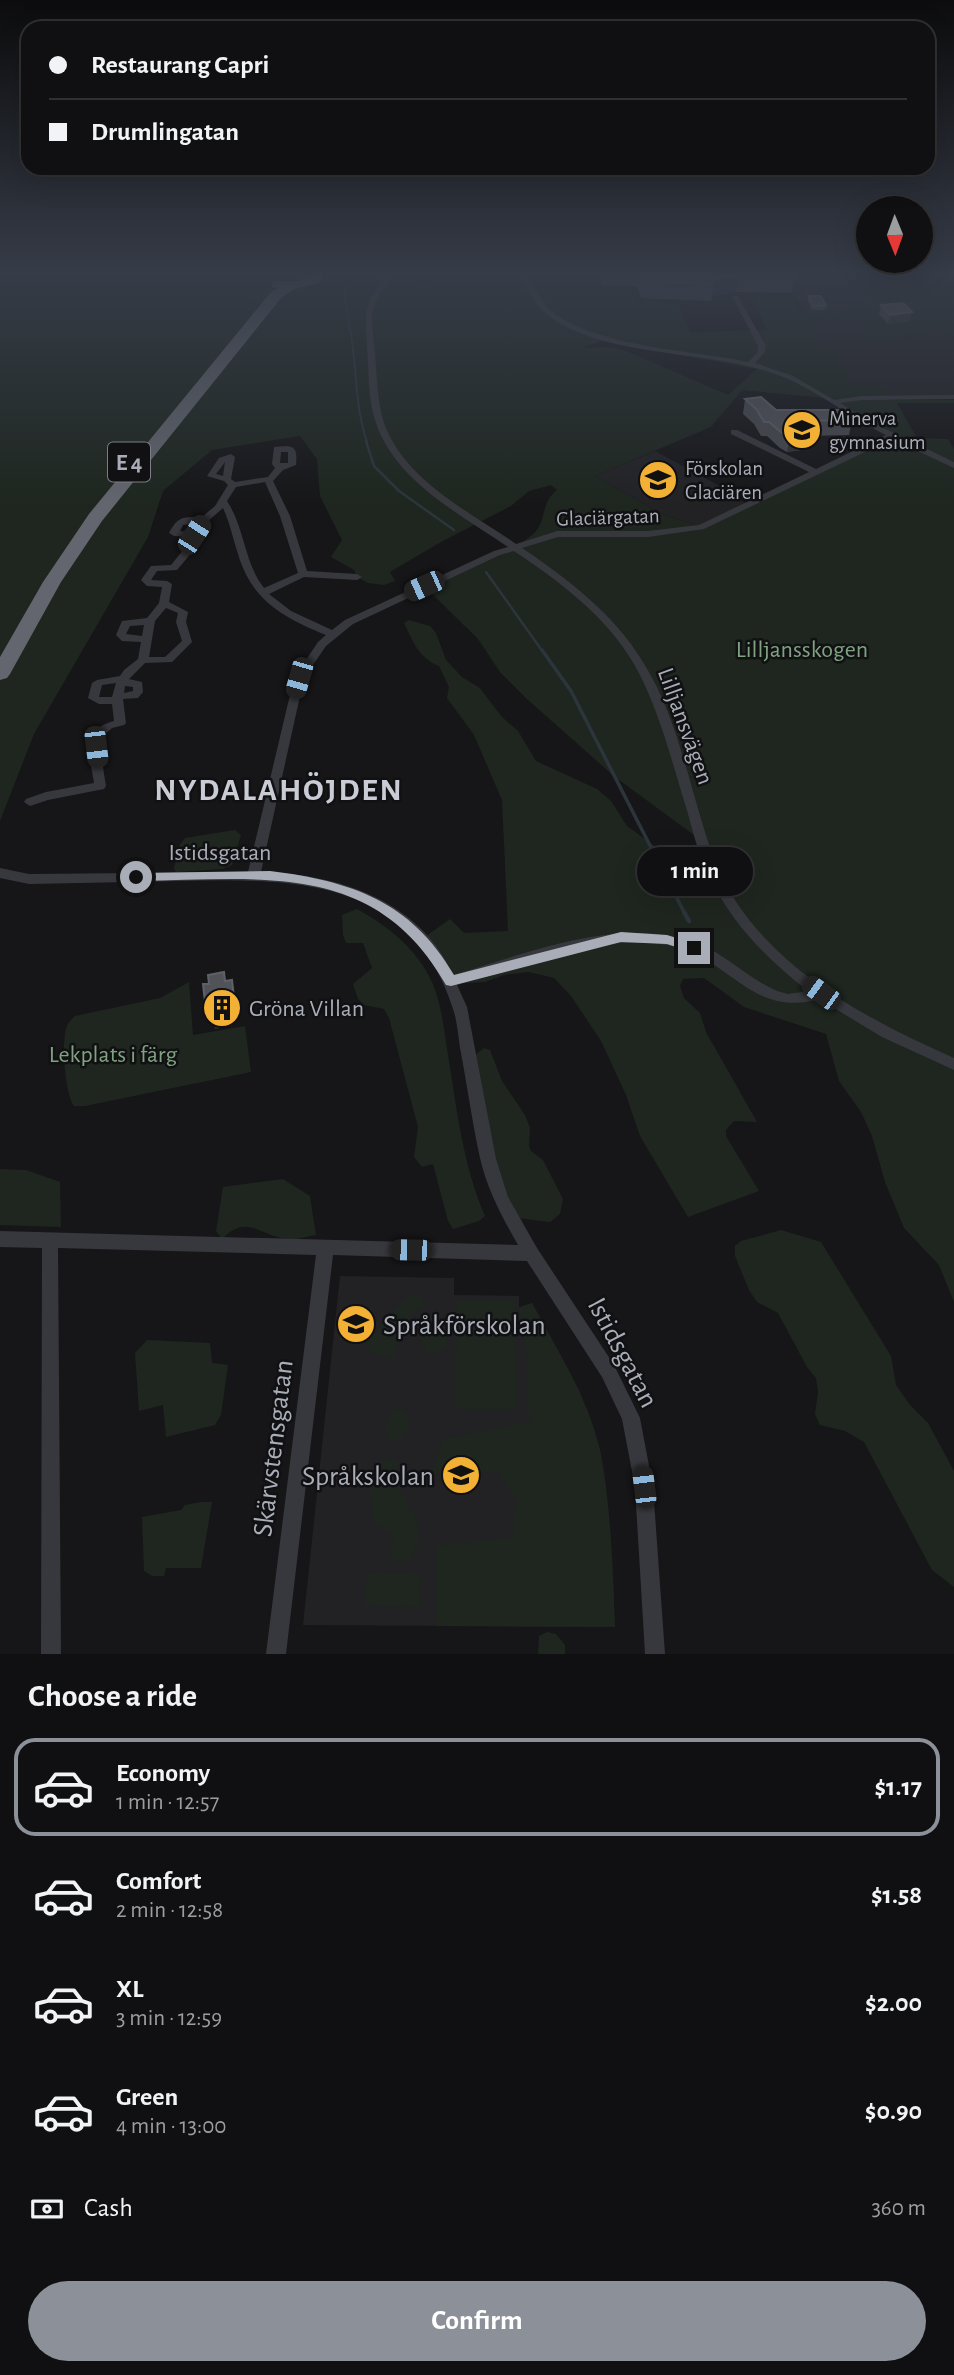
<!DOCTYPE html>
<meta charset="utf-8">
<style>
body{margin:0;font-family:"Alegreya Sans",sans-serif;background:#19191b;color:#f1f3f6;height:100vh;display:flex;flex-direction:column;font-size:26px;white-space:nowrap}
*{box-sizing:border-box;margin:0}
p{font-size:23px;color:#9c9d9f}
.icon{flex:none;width:38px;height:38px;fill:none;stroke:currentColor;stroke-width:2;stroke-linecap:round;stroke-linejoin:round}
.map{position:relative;height:1654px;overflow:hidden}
.drawer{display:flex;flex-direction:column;background:#101012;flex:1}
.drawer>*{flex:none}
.top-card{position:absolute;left:21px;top:21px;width:914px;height:154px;border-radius:21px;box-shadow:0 7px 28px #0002,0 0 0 2px #303032;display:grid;align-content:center;height:154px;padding:0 28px;background:#101012}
.needle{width:46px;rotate:179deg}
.fabs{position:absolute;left:856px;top:196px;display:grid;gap:14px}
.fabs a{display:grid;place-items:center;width:77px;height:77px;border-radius:50%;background:#101012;box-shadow:0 7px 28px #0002,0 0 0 2px #303032;font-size:35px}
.end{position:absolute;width:32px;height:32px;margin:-16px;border:9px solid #a8adb8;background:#111;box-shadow:0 0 0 4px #111}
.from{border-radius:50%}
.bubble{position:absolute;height:49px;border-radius:24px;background:#101012;box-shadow:0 7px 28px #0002,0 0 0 2px #303032;font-size:23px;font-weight:600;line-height:49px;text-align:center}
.car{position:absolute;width:21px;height:42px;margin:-21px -10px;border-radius:9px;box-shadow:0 0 5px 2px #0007;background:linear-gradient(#222 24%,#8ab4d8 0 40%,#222 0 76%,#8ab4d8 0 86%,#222 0)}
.top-card b{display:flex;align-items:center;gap:24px;height:66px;font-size:26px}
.top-card b+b{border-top:2px solid #303032}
.top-card i{width:18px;height:18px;background:#f1f3f6}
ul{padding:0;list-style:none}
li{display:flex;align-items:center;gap:21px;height:98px;margin:0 14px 10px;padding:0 14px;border:4px solid transparent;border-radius:21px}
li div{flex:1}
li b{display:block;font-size:26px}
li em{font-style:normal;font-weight:600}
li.selected{border-color:#8c9099}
li>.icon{width:63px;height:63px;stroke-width:1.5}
h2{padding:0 28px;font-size:32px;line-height:84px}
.pay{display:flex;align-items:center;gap:18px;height:77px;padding:0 28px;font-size:26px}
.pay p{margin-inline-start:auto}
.cta{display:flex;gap:14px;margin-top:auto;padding:14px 28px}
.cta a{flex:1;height:80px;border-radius:42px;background:#8c9099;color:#fff;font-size:28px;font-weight:600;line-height:80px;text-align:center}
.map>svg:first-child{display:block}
.built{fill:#222225}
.green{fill:#1e261f;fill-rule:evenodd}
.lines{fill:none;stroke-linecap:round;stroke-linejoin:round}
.stream-far3{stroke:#2c353c;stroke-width:2}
.stream-far2{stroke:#2c353c;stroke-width:2.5}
.stream-far1{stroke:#2c353c;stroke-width:3.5}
.stream{stroke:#2c353c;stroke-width:4.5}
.street{fill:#37383d;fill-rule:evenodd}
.highway{fill:#63666e;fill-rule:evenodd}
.wall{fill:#47494d}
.shaded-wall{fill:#2f3033}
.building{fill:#525359;stroke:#5f6168;stroke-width:2}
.route{fill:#a8adb8}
.labels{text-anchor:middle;stroke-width:5;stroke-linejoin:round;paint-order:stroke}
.far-poi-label{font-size:21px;fill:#a8adb8;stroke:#111113;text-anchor:start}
.far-street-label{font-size:21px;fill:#a8adb8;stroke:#111113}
.shield{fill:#111113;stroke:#7b7e86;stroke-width:2}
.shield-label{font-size:23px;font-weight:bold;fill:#a8adb8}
.park-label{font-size:24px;fill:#7fa381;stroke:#111113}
.street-label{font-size:24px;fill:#a8adb8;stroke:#111113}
.poi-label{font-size:24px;fill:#a8adb8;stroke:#111113;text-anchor:start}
.near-poi-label{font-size:28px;fill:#a8adb8;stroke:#111113;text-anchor:start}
.near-street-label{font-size:28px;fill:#a8adb8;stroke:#111113}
.district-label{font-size:32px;font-weight:bold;letter-spacing:2px;fill:#c9ccd4;stroke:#111113}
</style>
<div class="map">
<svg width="954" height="1654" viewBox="0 0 954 1654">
<rect width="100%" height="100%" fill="#161618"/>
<path class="built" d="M 785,275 L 954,275 L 954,399 L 853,398 L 843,393 Z
M 655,451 L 718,485 L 748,505 L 701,527 L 664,515 L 595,476 Z
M 340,1276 L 454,1278 L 454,1295 L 519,1296 L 519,1307 L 532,1303 L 580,1392 L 600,1449 L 613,1580 L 615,1627 L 303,1625 Z"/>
<path class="green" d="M 0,275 L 402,275 L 378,290 L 485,275 L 593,275 L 597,286 L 628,289 L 635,300 L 678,304 L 690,332 L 767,330 L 752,297 L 791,296 L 797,309 L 806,312 L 808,317 L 879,301 L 869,283 L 868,275 L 954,275 L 954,338 C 922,317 901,352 866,339 L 855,322 C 842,319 827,319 814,323 L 819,342 L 834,350 L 848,378 L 855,385 L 883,386 L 888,395 L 887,400 L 954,400 L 954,403 L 897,403 L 917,438 L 948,439 L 954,449 L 954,1302 L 939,1265 L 904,1228 L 885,1182 L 872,1136 L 861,1112 L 839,1081 L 826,1034 L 744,1007 L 704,978 L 683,979 L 680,986 L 684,998 L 700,1013 L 706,1032 L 757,1122 L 734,1121 L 726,1130 L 726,1136 L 759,1191 L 688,1217 L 640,1136 L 626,1095 L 601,1041 L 571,996 L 554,978 L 529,972 L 504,975 L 485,982 L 452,984 L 422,939 L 450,919 L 464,933 L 508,931 L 502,800 L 474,735 L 447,698 L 449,687 L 439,666 C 419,658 413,642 404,623 L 409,620 L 430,626 L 436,633 L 446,660 L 462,677 L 480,688 L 501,716 L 518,731 L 536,761 L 597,789 L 611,801 L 627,826 L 673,859 L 699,873 L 714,874 L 702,841 L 615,777 L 528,700 L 500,672 L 478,639 L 424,586 C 454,573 508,556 532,535 C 548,522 539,504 557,490 L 551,485 L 529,491 L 511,506 L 441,542 L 390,572 L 395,581 L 384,585 L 368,583 L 357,577 L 354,570 L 331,557 L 342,540 L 320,496 L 317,459 L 300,436 L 212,450 L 163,491 L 148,537 L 34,734 L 0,821 ZM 601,341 L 757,369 L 728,395 L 624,350 L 607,347 L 582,348 ZM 742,390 L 826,398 L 892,435 L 701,527 L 664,515 L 595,476 L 711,427 Z
M 235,830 L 241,835 L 232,865 L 223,869 L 176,872 L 174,869 L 179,846 L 185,838 Z
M 357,909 C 388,926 417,949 432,982 C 442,1005 444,1031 448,1055 C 457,1110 463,1165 485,1216 L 479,1221 L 453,1229 L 448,1221 L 433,1164 L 422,1167 L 414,1157 L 418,1127 L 389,1018 L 384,1009 L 364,1005 L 358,999 L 353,984 L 372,968 L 363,943 L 346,943 L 343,935 L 342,915 Z
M 189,982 L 193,1035 L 245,1026 L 251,1072 L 85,1106 L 74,1106 C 65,1094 60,1038 68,1024 C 68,1023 74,1017 75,1016 L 160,998 Z
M 484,1048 L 490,1050 L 502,1081 L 525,1115 L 530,1128 L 529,1146 L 531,1151 L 543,1160 L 563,1199 L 560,1214 L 550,1222 L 510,1217 L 469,1060 Z
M 0,1169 L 26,1170 L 60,1182 L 61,1227 L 0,1225 Z
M 283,1179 L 310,1196 L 316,1235 C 308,1236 297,1240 288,1239 C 259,1236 248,1213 222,1239 L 216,1231 L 223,1187 Z
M 781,1230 L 821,1242 L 891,1356 L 896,1385 L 910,1405 L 928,1423 L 954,1471 L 954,1587 L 932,1570 L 864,1442 L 845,1431 L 820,1425 L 815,1414 L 818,1392 L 816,1378 L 807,1367 L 778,1313 L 757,1302 L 749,1290 L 735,1256 L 735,1246 L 741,1241 Z
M 419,1295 L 426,1306 C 402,1316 397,1333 395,1358 L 370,1353 L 368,1341 L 407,1296 Z
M 457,1299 L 515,1300 L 517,1410 L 455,1409 Z
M 532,1303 C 557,1350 588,1397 600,1450 C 611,1504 613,1572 615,1627 L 436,1626 L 435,1546 L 512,1537 L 516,1498 L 497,1472 L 431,1474 L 443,1439 L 534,1421 L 527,1414 L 528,1361 L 519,1308 Z
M421 1340a13 13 0 1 1 26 0a13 13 0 1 1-26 0Z
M 147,1340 L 210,1343 L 212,1363 L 228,1365 L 221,1415 L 215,1425 L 166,1437 L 163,1405 L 139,1411 L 135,1353 Z
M 394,1409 L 404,1411 L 409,1418 L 408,1430 L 398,1440 L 389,1439 C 384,1427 385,1419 394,1409 Z
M 393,1458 L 398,1463 C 398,1468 397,1475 398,1480 C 405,1513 431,1516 412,1558 L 399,1563 L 390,1560 C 391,1532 403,1541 373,1522 L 370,1485 L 377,1462 Z
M 201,1502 L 212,1502 L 201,1568 L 166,1568 L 164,1576 L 152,1576 L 144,1571 L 142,1517 L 181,1510 L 185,1505 Z
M 367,1573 L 420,1574 L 419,1607 L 365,1606 Z
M 547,1632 L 556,1634 L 565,1645 L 565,1654 L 538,1654 L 539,1636 Z"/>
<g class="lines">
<path class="stream-far3" d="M 345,286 C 344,304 348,317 351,334 C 357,371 355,407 367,442"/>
<path class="stream-far2" d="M 366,441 L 374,466 L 399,491 L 454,530
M 486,572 L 543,652"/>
<path class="stream-far1" d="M 542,650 L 571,691 L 685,914"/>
<path class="stream" d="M 684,912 L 689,921"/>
<path class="street" d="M 319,275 L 394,275 L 393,276 L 387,277 L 388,284 C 365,308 373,323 375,354 C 377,377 377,401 384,423 C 405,481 469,511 516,544 L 557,531 L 648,531 L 699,525 L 809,472 L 731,434 L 731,430 L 737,430 L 816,469 L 886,435 C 849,417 816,389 778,375 C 710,349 603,359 546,314 C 535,304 526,287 519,275 L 525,275 C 534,286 540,300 550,310 C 594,347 692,350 748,362 L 757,353 L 758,346 L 732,296 L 737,295 L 766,346 L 764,353 L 755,363 L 793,376 L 834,400 L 862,396 L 954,395 L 954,399 L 862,400 L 840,403 L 873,423 L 954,462 L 954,468 L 892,439 L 704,529 L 648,537 L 558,537 L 522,548 C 568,579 614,614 643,662 C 682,724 691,801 718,869 C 762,965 862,1017 954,1058 L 954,1070 L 882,1037 L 819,999 C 750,1019 729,955 667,945 C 600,933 522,966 457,985 L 467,1007 L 496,1159 L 508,1197 L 537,1248 L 614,1365 L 640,1418 L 653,1487 L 665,1654 L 645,1654 L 635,1487 L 622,1419 L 602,1377 L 527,1261 L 333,1255 L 286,1654 L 266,1654 L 316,1255 L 58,1248 L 61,1654 L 41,1654 L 42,1248 L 0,1247 L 0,1231 L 518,1245 C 502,1217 487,1189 480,1158 C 472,1121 467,1084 460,1048 C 458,1034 457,1019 452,1006 C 411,878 291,878 178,881 C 128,882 79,883 29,884 L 0,878 L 0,868 L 29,874 L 248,872 L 294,678 L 318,642 L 326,635 C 283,617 252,601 238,554 C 233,539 230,523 223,508 L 207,522 L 183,525 L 180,531 L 194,532 L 199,535 L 194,550 L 177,570 L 157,571 L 151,580 L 167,581 L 172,584 L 169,602 L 188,612 L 186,622 L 192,642 L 172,662 L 145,663 L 129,679 L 142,682 L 143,692 L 138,698 L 123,699 L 126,723 L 124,725 L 112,728 L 102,737 L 101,755 L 106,786 L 104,789 L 48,800 L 30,806 L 24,802 L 26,799 L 46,792 L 94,783 C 90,756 79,730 114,721 L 112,704 L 99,704 L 88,698 L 92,683 L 97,680 L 120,676 L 124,670 L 138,659 L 141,642 L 122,641 L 116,635 L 122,621 L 147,618 L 159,603 L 162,587 L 147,586 L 141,580 L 151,566 L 171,565 L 184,549 L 189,537 L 174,536 L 169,533 C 178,516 183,517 202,517 L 215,506 L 228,485 L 224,481 L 207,476 L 219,458 L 231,454 L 235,457 L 231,479 L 235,482 L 268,477 L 275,468 L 272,464 L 274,447 C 293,445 298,445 296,465 L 283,470 L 273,481 L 290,516 L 307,571 L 357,574 L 362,577 L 357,580 L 304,577 L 269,594 L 291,611 L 332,630 L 345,620 L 494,551 L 508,547 C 457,512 389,478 373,413 C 368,392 369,370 367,348 C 366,324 361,302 382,284 L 380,277 L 322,277 ZM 281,452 L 288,452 L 288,463 L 280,463 ZM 225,462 L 223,476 L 216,474 ZM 265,482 L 280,516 L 298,573 L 264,588 C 244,563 245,528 227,501 L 236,487 ZM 514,551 C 559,581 606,616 634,664 C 660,710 672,763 688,814 C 694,836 700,859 711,880 C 733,925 769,961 808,991 L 788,994 L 777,991 C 749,979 728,956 699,944 C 621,914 529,953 453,975 C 420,900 337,874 261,872 L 304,678 L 326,646 L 353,624 L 500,555 ZM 166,608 L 178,613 L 176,622 L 182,641 L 165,657 L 149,657 L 155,621 ZM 144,625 L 142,636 L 126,634 L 130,626 ZM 116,683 L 112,697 L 99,697 L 102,685 ZM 125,686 L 133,687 L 133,691 L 124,693 Z"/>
<path class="highway" d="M 312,275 L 324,275 L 319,283 L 294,289 L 281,298 L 102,521 L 61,582 L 10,674 L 7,678 L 0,680 L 0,657 L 43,582 L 89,514 L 271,292 L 278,288 L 272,287 L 272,281 L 297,281 Z"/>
</g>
<path class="wall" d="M 600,275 L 794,275 L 795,276 L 792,293 L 736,292 L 712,296 L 711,301 L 641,298 L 637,286 L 602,286 Z
M 808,296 L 826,305 L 825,310 L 812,310 L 808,301 Z
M 881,305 L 910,321 L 888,324 L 879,314 Z
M 745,399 L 776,410 L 852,420 L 849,435 L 804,436 L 801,450 L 787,452 L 780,448 L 767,436 L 761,436 L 754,424 L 743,414 Z"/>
<path class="shaded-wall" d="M 739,275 L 736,292 L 712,296 L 713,284 L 712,280 Z
M 912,312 L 910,321 L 888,324 L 890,315 Z
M 804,435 L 801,450 L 787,452 L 790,437 Z
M 232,980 L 238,1014 L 231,1016 L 232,1026 L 215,1029 L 213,1018 L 209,1019 L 205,1002 L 228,999 Z"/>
<path class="building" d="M 640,275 L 794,275 L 795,276 L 739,275 L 712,280 L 713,284 L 643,281 Z
M 808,296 L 821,296 L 826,305 L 813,306 Z
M 903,303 L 912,312 L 890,315 L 881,305 Z
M 761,397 L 776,410 L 845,410 L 852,420 L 789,421 L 804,435 L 790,437 L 783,434 L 769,422 L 764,422 L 757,410 L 745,399 Z
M 224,972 L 225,981 L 232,980 L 234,998 L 228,999 L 229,1009 L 212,1012 L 210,1001 L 205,1002 L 203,984 L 209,984 L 208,975 Z"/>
<linearGradient id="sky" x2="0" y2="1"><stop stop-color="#0c0c0d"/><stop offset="0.54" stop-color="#363c48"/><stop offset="1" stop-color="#363c48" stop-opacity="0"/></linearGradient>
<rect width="954" height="506" fill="url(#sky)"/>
<path class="route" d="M 270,871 C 351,881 411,901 454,975 L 621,932 L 667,935 L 698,945 L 700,948 L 694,953 L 667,944 L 621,942 L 451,986 L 446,985 C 375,859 260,880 136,881 L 130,877 L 136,873 Z"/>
<defs>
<symbol id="school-disc" viewBox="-11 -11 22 22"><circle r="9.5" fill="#f2b134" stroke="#111113"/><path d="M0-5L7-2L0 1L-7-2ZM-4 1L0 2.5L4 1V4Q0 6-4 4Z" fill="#111"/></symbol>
<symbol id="building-disc" viewBox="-11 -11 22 22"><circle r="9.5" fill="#f2b134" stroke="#111113"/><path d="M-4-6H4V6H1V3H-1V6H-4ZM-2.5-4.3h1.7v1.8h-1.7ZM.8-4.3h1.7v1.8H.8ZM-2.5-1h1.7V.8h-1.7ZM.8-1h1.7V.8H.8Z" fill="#111"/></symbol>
</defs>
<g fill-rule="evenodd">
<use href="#school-disc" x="780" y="408" width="44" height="44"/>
<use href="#school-disc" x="636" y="458" width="44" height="44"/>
<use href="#building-disc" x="200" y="986" width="44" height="44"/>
<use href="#school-disc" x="334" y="1302" width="44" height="44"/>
<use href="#school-disc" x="439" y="1453" width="44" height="44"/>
</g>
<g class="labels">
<g class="far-poi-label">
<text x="829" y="425">Minerva<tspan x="829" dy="24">gymnasium</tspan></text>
<text x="685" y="475">Förskolan<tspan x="685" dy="24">Glaciären</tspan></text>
</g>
<g class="far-street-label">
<text transform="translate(608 517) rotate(-2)" y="7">Glaciärgatan</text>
</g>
<rect class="shield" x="108" y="442.5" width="42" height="39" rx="5"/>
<g class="shield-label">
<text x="129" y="470">E 4</text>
</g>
<g class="park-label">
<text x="802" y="657">Lilljansskogen</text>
<text x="113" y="1062">Lekplats i färg</text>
</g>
<g class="street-label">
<text transform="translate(686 726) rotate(70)" y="8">Lilljansvägen</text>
<text x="220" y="860">Istidsgatan</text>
</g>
<g class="poi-label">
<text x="249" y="1016">Gröna Villan</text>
</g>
<g class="near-poi-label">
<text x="383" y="1334">Språkförskolan</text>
<text x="434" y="1485" text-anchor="end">Språkskolan</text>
</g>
<g class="near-street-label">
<text transform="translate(624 1352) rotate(62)" y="10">Istidsgatan</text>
<text transform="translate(272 1448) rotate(-83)" y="10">Skärvstensgatan</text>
</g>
<g class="district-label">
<text x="279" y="800">NYDALAHÖJDEN</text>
</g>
</g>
</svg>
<div class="fabs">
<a><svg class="needle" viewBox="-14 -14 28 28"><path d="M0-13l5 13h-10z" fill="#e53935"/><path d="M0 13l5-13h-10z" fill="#9c9d9f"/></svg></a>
</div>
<i class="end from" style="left:136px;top:877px"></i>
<i class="end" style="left:694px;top:948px"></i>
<div class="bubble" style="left:637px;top:847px;width:116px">1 min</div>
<i class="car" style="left:194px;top:535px;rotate:33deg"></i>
<i class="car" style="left:424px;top:586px;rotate:246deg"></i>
<i class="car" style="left:299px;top:678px;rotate:196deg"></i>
<i class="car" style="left:96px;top:747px;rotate:173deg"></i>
<i class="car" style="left:821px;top:993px;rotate:306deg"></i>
<i class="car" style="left:411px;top:1250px;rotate:271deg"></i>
<i class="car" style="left:644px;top:1487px;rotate:353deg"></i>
<div class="top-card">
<b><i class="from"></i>Restaurang Capri</b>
<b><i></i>Drumlingatan</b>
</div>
</div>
<section class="drawer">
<h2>Choose a ride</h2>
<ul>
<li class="selected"><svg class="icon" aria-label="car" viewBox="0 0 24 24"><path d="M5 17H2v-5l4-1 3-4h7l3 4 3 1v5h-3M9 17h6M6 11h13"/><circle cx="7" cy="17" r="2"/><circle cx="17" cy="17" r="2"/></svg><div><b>Economy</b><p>1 min · 12:57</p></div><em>$1.17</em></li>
<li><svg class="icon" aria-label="car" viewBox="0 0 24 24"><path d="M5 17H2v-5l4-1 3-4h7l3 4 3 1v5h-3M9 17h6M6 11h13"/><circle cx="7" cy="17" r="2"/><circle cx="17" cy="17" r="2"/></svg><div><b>Comfort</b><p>2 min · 12:58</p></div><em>$1.58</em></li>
<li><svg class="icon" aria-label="car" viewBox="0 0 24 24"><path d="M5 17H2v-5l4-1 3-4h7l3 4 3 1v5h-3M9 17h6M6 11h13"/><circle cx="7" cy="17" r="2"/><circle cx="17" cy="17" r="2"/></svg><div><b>XL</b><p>3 min · 12:59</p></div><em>$2.00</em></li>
<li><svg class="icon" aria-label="car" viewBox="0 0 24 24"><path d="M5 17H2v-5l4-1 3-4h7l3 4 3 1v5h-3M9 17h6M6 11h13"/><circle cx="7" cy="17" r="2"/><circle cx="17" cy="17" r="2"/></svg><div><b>Green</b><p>4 min · 13:00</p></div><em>$0.90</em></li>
</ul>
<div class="pay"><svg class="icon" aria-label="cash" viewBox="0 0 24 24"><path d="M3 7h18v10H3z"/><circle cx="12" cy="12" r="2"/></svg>Cash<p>360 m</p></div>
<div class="cta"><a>Confirm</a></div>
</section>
